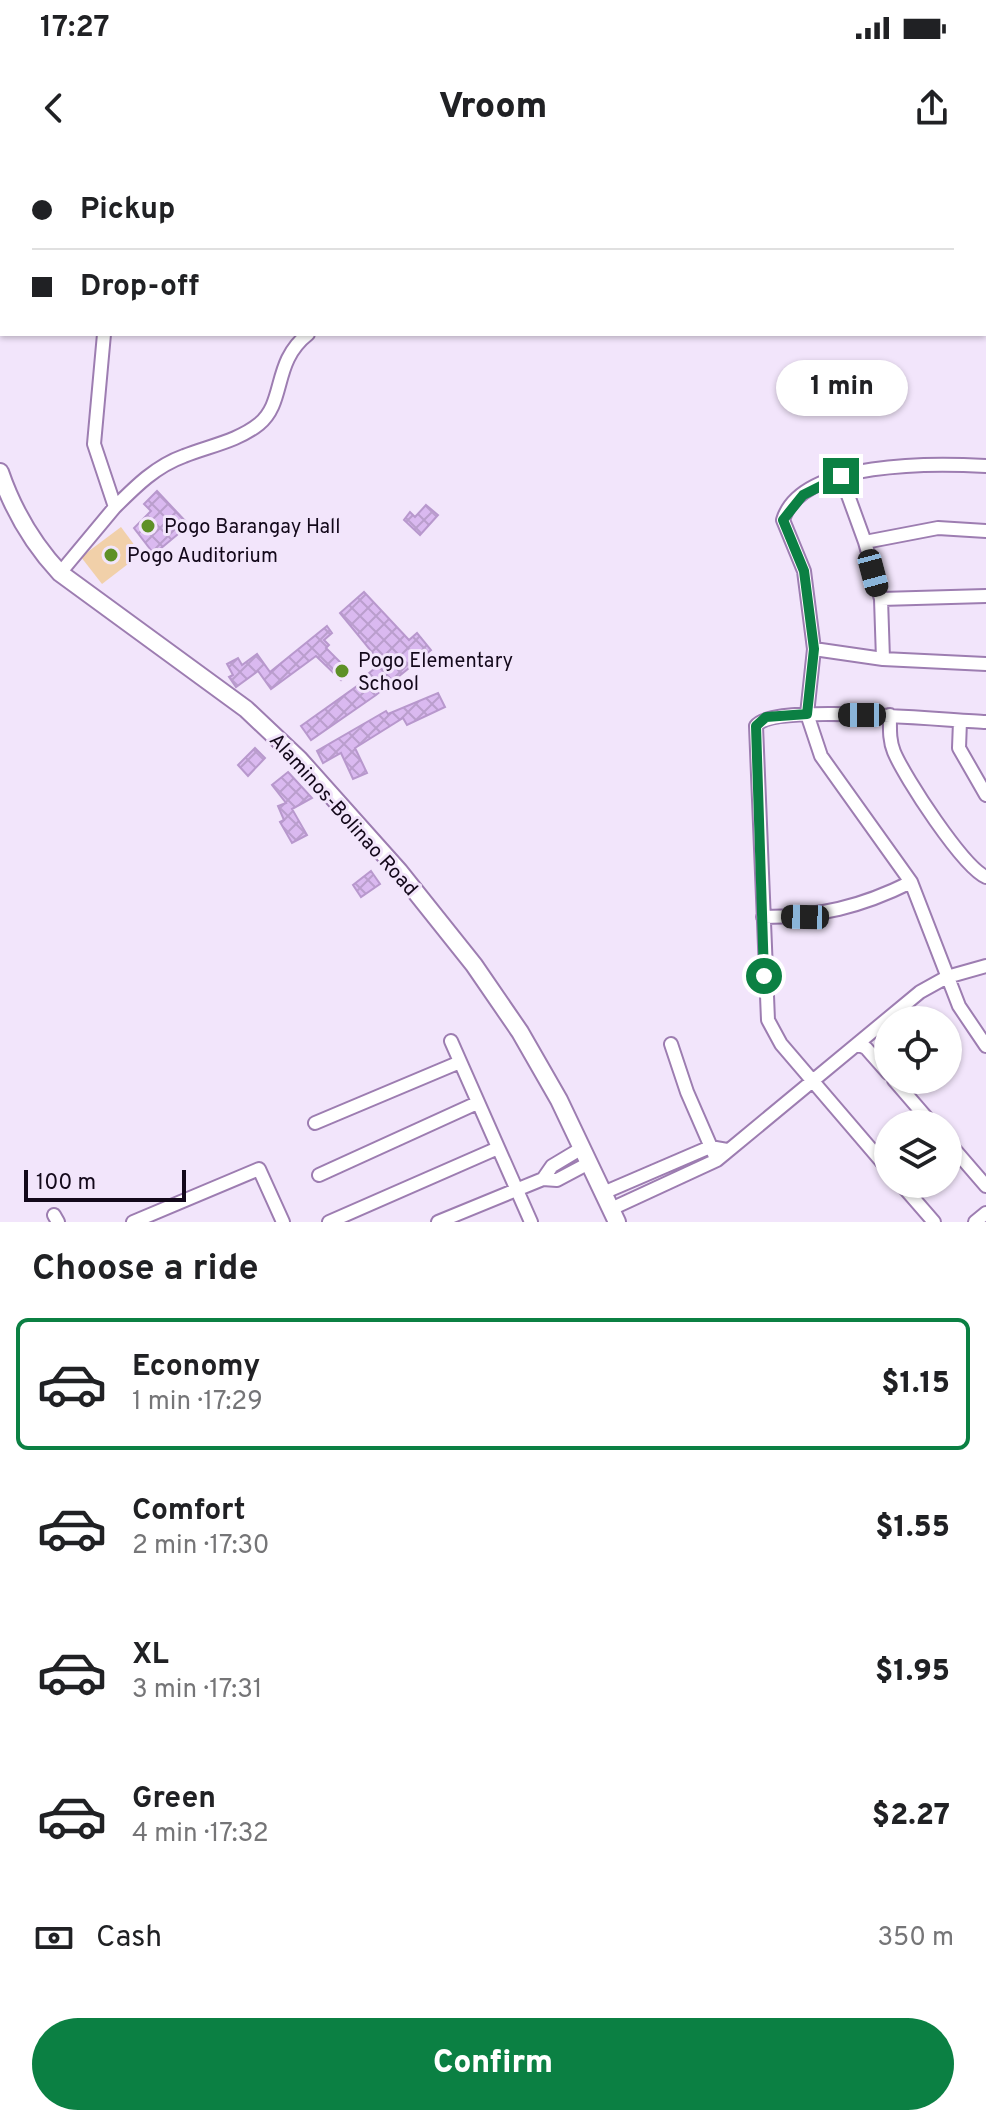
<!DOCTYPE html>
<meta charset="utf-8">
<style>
body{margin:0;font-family:Overpass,sans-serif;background:#f2f2f2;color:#202124;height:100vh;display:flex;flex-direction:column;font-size:30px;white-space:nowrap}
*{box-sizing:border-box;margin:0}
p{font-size:26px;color:#757577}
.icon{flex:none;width:44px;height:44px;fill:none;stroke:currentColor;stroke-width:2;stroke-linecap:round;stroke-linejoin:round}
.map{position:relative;height:1062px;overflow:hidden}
.details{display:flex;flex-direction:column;background:#fff;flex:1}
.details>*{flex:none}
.hud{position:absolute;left:0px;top:0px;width:986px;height:176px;box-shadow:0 2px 6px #0004;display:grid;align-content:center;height:176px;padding:0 32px;background:#fff}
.controls{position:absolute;left:874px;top:846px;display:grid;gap:16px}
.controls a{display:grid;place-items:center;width:88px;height:88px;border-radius:50%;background:#fff;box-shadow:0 2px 6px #0004;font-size:40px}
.scale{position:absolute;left:24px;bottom:20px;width:162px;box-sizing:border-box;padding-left:8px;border:4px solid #13081a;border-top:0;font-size:22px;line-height:28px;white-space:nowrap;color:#13081a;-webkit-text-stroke:6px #f2e5fb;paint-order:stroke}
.end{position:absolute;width:36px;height:36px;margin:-18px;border:10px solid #0b8043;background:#fff;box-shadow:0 0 0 4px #fff}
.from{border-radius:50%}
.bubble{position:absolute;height:56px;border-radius:28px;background:#fff;box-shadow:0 2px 6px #0004;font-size:26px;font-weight:800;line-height:56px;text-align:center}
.car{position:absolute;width:24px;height:48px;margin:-24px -12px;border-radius:10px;box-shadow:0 0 6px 2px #0007;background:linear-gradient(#222 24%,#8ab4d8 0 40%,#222 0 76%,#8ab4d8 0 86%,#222 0)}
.hud b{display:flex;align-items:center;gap:28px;height:76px;font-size:30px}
.hud b+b{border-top:2px solid #e0e0e0}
.hud i{width:20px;height:20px;background:#202124}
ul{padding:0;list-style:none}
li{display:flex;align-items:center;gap:24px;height:132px;margin:0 16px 12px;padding:0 16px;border:4px solid transparent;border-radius:12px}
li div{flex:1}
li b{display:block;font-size:30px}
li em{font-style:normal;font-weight:800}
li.active{border-color:#0b8043}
li>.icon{width:72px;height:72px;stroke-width:1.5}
h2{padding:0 32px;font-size:36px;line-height:96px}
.pay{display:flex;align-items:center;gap:20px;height:88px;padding:0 32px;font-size:30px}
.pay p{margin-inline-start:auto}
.primary-button{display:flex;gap:16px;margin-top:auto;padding:16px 32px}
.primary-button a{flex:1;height:92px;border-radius:48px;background:#0b8043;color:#fff;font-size:32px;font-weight:800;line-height:92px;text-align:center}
.status{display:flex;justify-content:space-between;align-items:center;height:56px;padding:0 40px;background:#fff;direction:ltr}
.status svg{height:22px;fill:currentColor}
header{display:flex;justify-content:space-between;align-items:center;height:104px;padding:0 32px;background:#fff;font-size:36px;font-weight:800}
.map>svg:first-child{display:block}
.pitch{fill:#f1d0a9}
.building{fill:url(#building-cross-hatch);stroke:#b898cd;stroke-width:2}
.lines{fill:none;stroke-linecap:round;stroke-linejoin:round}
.minor-casing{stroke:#9d7db1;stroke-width:16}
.major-casing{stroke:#9d7db1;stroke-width:20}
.minor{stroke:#fff;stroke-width:12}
.major{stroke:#fff;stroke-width:16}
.route{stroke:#0b8043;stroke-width:10}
.poi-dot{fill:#5e9027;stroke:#f2e5fb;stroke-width:3}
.labels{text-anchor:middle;stroke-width:6;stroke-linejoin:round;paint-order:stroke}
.poi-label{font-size:20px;fill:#13081a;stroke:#f2e5fb;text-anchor:start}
.street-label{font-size:20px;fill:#13081a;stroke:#f2e5fb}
</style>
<div class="status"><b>17:27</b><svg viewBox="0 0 49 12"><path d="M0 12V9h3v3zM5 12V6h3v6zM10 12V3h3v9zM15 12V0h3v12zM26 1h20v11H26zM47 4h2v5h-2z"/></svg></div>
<header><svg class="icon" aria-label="back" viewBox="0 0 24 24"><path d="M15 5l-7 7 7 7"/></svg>Vroom<svg class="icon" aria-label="share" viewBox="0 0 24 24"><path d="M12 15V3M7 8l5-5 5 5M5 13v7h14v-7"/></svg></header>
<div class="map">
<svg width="986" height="1062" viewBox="0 0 986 1062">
<defs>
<pattern id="building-cross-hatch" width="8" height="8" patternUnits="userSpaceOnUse" patternTransform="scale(2)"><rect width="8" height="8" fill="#dab9f0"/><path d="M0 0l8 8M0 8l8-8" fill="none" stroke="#ba9ecd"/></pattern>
</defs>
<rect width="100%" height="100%" fill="#f2e5fb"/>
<path class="pitch" d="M 121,367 L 141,394 L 102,424 L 81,397 Z"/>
<path class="building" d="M 157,331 L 189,365 L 154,394 L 134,368 L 151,351 L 144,344 Z
M 426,345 L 438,355 L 420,375 L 404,360 L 410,352 L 415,357 Z
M 364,432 L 409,480 L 417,473 L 431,490 L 376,535 L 311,580 L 301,566 L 364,521 L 362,519 L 381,503 L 340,453 Z
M 327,466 L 332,473 L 324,480 L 329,485 L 326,488 L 349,511 L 341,520 L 316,496 L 271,529 L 258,511 L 236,527 L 229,517 L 233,515 L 227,504 L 238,498 L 242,505 L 257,494 L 270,512 Z
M 438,533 L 445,547 L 407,565 L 403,558 L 355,588 L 367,613 L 353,619 L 341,593 L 323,603 L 317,591 L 386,551 L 388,554 Z
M 255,588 L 265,598 L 248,616 L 238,605 Z
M 288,612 L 312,638 L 292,649 L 307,675 L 292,683 L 280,662 L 284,660 L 278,646 L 286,643 L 272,625 Z
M 371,711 L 380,724 L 361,737 L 353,725 Z"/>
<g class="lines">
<defs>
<path id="minor" d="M 92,0 L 93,2
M 986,306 C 936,303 801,300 783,360 L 804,411 L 814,489 L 807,554 L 821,596 L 911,722 L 959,846 L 986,886
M 841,316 L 865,382 L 881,439 L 883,499
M 115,347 C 136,326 156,306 184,296 C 209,286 238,281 259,264 C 286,242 272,202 308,174
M 865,382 L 938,368 L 986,371
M 60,413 L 115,347 L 94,284 L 104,174
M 881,439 L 986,436
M 814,489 L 883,499 L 986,504
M 890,555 C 890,568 889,580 894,592 C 905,618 963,707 986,717
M 960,561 L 959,588 L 986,635
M 763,757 C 818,757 861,747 911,722
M 451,881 L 531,1062
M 671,884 L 687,932 L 714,994
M 857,884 L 866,888 L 888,913
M 894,920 L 932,964
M 315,963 L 460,902
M 948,982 L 986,1026
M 888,1009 L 781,884 L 768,860 L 756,566 C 772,542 950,561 986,562
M 319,1015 L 477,943
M 543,1019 L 552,1006 L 582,988
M 901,1024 L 934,1062
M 603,1033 L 710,987 L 727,990
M 611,1049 L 717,1000 L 920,832 L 947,817 L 986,806
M 54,1055 L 58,1062
M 133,1062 L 259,1009 L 283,1062
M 329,1062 L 498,988
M 438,1062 L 543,1019 L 557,1020 L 589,1003
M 975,1062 L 986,1053"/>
<path id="major" d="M 0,312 C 13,350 32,383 60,413 L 246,549 L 299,599 L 399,711 L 474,805 L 520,872 L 559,940 L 617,1062"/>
</defs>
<use href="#minor" class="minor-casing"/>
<use href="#major" class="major-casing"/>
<use href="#minor" class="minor"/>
<use href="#major" class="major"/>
</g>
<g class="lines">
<path class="route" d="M 764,816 L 756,566 L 766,557 L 807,554 L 814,489 L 804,411 L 783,360 L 803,335 L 841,316"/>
</g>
<g class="poi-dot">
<circle cx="148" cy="366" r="8"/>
<circle cx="111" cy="395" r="8"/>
<circle cx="342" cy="511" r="8"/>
</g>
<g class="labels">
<g class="poi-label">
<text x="164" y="373">Pogo Barangay Hall</text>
<text x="127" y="402">Pogo Auditorium</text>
<text x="358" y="507">Pogo Elementary<tspan x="358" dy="23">School</tspan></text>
</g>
<g class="street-label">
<text transform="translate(344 654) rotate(48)" y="7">Alaminos-Bolinao Road</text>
</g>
</g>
</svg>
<div class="controls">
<a><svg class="icon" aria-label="locate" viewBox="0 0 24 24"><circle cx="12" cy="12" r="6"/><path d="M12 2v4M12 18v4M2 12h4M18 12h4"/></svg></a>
<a><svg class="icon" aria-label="layers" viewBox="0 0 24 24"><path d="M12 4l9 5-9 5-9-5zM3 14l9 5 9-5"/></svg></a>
</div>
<div class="scale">100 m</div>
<i class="end from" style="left:764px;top:816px"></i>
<i class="end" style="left:841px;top:316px"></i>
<div class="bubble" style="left:776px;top:200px;width:132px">1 min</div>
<i class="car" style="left:873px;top:413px;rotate:165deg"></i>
<i class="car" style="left:862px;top:555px;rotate:270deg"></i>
<i class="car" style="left:805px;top:757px;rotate:271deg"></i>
<div class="hud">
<b><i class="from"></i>Pickup</b>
<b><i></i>Drop-off</b>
</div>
</div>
<section class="details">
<h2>Choose a ride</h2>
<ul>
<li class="active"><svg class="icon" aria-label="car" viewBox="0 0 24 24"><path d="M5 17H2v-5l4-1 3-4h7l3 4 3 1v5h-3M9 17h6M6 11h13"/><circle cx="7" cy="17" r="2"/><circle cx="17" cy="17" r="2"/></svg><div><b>Economy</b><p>1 min · 17:29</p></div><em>$1.15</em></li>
<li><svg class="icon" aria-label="car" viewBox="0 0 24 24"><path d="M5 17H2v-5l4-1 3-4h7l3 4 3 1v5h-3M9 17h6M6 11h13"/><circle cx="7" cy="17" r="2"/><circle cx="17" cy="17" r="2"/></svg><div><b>Comfort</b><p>2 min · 17:30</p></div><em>$1.55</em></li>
<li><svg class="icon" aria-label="car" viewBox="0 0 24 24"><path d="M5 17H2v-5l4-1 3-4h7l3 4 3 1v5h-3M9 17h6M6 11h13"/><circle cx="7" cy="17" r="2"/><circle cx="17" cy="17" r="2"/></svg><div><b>XL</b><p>3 min · 17:31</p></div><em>$1.95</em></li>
<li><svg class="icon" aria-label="car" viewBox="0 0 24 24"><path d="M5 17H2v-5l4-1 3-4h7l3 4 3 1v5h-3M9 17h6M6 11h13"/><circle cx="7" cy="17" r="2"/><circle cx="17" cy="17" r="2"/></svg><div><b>Green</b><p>4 min · 17:32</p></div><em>$2.27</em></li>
</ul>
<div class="pay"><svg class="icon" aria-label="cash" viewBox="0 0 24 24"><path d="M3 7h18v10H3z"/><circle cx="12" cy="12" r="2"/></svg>Cash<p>350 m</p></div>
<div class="primary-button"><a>Confirm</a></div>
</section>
